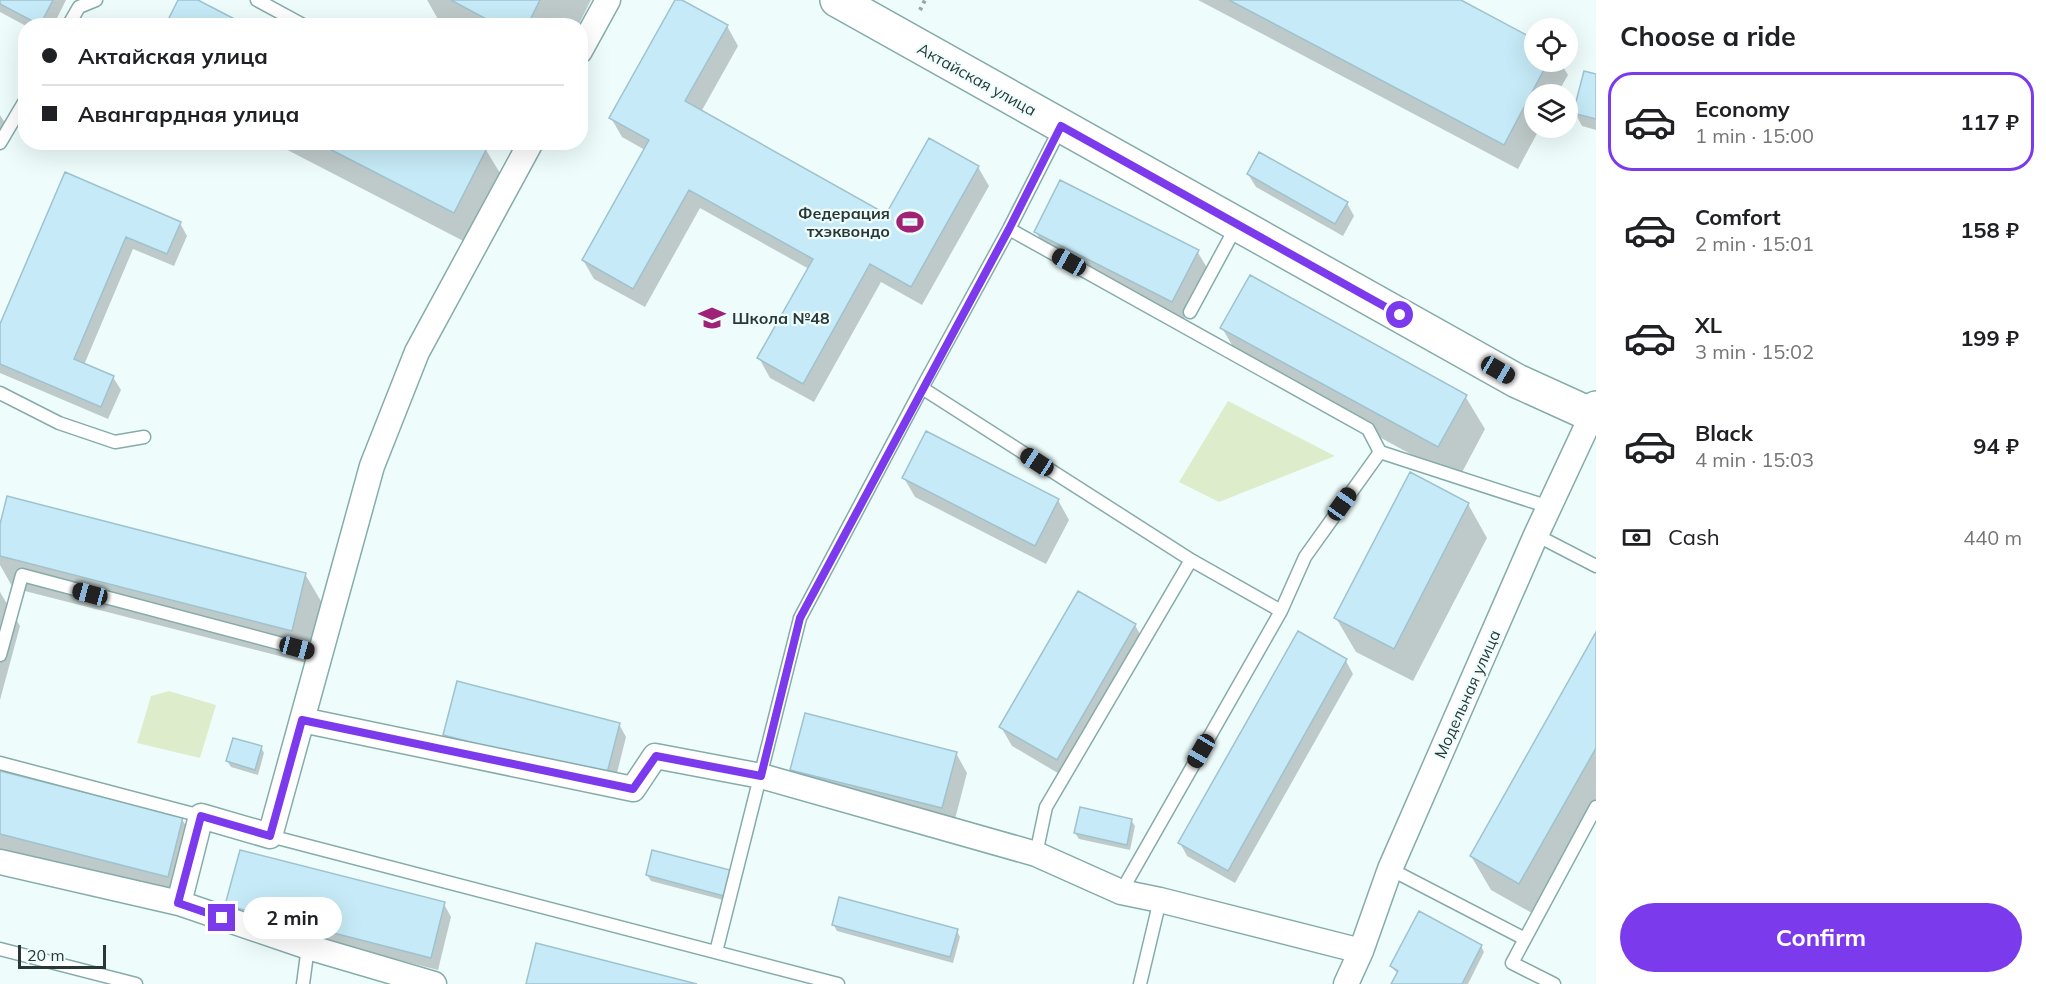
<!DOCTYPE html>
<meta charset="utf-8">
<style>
body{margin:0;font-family:Mulish,sans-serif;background:#f6f6f6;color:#202124;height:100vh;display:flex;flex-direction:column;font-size:22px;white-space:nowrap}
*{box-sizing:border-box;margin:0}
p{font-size:20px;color:#757577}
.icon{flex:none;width:33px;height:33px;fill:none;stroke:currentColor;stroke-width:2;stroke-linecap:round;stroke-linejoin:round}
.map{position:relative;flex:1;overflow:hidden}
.drawer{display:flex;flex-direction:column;background:#fff;width:450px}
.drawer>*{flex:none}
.banner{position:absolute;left:18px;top:18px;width:570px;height:132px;border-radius:24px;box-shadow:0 6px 24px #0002;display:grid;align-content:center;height:132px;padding:0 24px;background:#fff}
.controls{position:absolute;left:1524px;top:18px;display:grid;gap:12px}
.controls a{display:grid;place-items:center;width:54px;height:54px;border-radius:50%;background:#fff;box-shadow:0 6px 24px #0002;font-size:30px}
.scale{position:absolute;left:18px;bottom:15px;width:88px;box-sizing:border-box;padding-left:6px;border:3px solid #283837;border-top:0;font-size:16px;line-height:21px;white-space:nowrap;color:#283837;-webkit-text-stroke:4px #eefdfc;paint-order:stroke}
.end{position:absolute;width:27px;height:27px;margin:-14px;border:8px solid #7c3aed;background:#fff;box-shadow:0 0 0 3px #fff}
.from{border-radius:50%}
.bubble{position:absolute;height:42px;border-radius:21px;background:#fff;box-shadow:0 6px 24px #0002;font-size:20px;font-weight:700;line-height:42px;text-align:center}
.car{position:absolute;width:18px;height:36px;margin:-18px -9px;border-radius:8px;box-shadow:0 0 4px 2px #0007;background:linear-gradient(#222 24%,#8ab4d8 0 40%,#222 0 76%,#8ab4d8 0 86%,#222 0)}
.banner b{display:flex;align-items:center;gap:21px;height:57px;font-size:22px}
.banner b+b{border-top:2px solid #e0e0e0}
.banner i{width:15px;height:15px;background:#202124}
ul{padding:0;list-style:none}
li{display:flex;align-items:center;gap:18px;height:99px;margin:0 12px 9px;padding:0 12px;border:3px solid transparent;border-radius:24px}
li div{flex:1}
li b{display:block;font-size:22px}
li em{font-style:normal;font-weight:700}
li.on{border-color:#7c3aed}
li>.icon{width:54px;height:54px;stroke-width:1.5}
h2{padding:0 24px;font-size:27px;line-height:72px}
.pay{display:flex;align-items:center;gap:15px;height:66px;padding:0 24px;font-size:22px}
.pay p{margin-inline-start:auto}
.button{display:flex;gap:12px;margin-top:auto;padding:12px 24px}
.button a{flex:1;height:69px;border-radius:36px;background:#7c3aed;color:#fff;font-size:24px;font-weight:700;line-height:69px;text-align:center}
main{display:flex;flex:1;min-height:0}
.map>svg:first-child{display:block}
.green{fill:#ddedcc}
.shadow{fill:#0003}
.building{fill:#c6eaf7;stroke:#9fc2cf;stroke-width:1.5}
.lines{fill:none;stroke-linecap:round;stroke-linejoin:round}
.lane-casing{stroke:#85aca9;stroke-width:15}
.street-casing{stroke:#85aca9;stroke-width:27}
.secondary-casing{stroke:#85aca9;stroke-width:36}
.path{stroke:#98a7a6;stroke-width:4;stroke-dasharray:3 4.5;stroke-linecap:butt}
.lane{stroke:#fff;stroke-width:12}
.street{stroke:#fff;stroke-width:24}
.secondary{stroke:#fff;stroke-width:33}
.route{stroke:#7c3aed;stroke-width:8}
.labels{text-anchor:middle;stroke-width:4.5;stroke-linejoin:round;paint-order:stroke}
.street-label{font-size:16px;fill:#283837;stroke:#eefdfc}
.poi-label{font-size:16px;font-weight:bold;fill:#283837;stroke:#eefdfc;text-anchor:end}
</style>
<main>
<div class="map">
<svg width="1596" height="984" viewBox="0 0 1596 984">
<rect width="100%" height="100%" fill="#eefdfc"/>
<path class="green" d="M 1228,401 L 1335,456 L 1219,502 L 1179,482 Z
M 169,691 L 216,705 L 200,758 L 137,743 L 151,696 Z"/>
<path class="shadow" d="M 0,0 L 66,0 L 53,26 L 26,26 L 0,12 Z
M 427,0 L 591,0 L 578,26 L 442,26 Z
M 676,0 L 727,26 L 738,46 L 701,112 L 887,216 L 978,167 L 989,186 L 922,305 L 881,282 L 814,402 L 770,378 L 759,358 L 809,269 L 700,208 L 645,307 L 594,279 L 583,260 L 645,150 L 622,137 L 611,118 Z
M 1198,0 L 1457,0 L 1534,41 L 1534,62 L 1560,62 L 1568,75 L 1557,94 L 1534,94 L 1534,128 L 1540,128 L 1518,169 Z
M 1596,76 L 1596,130 L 1582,126 L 1575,113 Z
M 0,115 L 9,129 L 0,147 Z
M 272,142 L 472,142 L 486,150 L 506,183 L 473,246 Z
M 66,174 L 180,223 L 187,236 L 174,266 L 133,249 L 84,365 L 113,377 L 121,390 L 108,419 L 0,373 L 0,328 Z
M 1248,174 L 1347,203 L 1354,216 L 1343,236 L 1256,187 Z
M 1036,232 L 1197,251 L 1209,271 L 1183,320 L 1047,251 Z
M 1222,328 L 1465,396 L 1485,429 L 1458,480 L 1242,362 Z
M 904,478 L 1058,500 L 1069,520 L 1046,564 L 915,497 Z
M 1468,504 L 1487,538 L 1413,681 L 1356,652 L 1336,618 Z
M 0,530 L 305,574 L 325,608 L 311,664 L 13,588 L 0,565 Z
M 0,592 L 20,626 L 0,700 Z
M 1135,625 L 1146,645 L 1068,779 L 1012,746 L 1001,727 Z
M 1596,635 L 1596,815 L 1539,917 L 1491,890 L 1471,856 Z
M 1346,661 L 1353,674 L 1235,883 L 1187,856 L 1180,843 Z
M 619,724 L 626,737 L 613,789 L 452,748 L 444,735 Z
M 261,747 L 264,753 L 258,775 L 231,767 L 227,761 Z
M 956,753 L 967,773 L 953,827 L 803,789 L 792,769 Z
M 0,772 L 182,819 L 201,853 L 187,910 L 0,862 Z
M 1131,820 L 1135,826 L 1130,850 L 1079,839 L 1075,833 Z
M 729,871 L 733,877 L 727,901 L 651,881 L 647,875 Z
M 444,904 L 451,917 L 438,970 L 234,918 L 227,905 Z
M 833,924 L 957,931 L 960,937 L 953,963 L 837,931 Z
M 1481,946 L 1484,952 L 1468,984 L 1393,984 L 1398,974 L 1391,966 Z"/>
<path class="building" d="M 0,0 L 53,0 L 40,25 L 0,4 Z
M 178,0 L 198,0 L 248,26 L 165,26 Z
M 451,0 L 540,0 L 527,26 L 499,26 Z
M 675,0 L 682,0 L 728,25 L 685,101 L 886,214 L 929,138 L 979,166 L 911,287 L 870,264 L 803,384 L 757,358 L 813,259 L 689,190 L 633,289 L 582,260 L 649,140 L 609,118 Z
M 1229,0 L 1461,0 L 1534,39 L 1534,62 L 1548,62 L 1504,145 Z
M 1584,71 L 1596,74 L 1596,119 L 1573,113 Z
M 316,142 L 476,142 L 487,148 L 454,213 Z
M 1259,152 L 1348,202 L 1335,224 L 1247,174 Z
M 65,172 L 181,222 L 167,254 L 126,237 L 74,359 L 114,376 L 101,407 L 0,364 L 0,324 Z
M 1060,180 L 1199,250 L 1172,302 L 1034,232 Z
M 1250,275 L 1467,395 L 1438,447 L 1220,328 Z
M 926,431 L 1059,499 L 1035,546 L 902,478 Z
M 1410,472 L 1469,503 L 1394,649 L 1334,618 Z
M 7,496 L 306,573 L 292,631 L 0,556 L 0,524 Z
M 1078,591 L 1136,624 L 1057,760 L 999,727 Z
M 1298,631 L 1347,659 L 1228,871 L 1178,843 Z
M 1596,632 L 1596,748 L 1519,884 L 1470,856 Z
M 457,681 L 620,723 L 606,777 L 443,735 Z
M 805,713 L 957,752 L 942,808 L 790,770 Z
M 233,738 L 262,746 L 255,770 L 226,761 Z
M 0,771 L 183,817 L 168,877 L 0,834 Z
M 1080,807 L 1132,819 L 1127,845 L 1074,833 Z
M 240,850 L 445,902 L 431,958 L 225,905 Z
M 652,850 L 730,870 L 724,896 L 646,875 Z
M 839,897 L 958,929 L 950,957 L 832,925 Z
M 1419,911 L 1482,945 L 1462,984 L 1391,984 L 1398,971 L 1390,966 Z
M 536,943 L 697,984 L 526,984 Z"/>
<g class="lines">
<defs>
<path id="lane" d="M 257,0 L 305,26
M 68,26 L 79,7 L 96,0
M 1061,127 L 1009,229 L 922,388 L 1191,560 L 1281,611
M 0,143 L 26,99
M 1009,229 L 1368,429 L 1380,452
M 1190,312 L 1237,225
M 0,393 L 59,423 L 115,442 L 144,437
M 1536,535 L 1596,566
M 0,655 L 22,575 L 320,654
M 0,763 L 201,816
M 270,836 L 838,984
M 1036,854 L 1046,807 L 1191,560
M 1390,869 L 1525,939
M 1121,892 L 1281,611 L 1305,557 L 1380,452 L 1549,507
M 0,949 L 136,984
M 716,952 L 800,618 L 922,388
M 303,984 L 308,947
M 1140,984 L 1160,900
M 1554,984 L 1512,963 L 1596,807"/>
<path id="street" d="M 580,51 L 608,0
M 302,720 L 633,789 L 655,756 L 761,776 L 1036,854 L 1121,892 L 1160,900 L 1361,951
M 0,862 L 179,903 L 308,947 L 434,984
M 179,903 L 201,816 L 270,836 L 372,466 L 417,352 L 531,142
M 1346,984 L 1361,951 L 1390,869 L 1536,535 L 1592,415"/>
<path id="secondary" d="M 837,0 L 1517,381 L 1592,415 L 1596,408"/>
</defs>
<use href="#lane" class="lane-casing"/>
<use href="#street" class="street-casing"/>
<use href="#secondary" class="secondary-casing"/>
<path class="path" d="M 920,10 L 925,0"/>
<use href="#lane" class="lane"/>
<use href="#street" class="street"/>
<use href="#secondary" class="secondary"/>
</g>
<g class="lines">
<path class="route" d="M 222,918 L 178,903 L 201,816 L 270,836 L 302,720 L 633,789 L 656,756 L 761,776 L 800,618 L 1009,229 L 1061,126 L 1400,315"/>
</g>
<defs>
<symbol id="stadium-bare" viewBox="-9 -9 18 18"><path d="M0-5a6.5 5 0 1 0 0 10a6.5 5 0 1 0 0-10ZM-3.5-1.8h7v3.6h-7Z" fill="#a02276" stroke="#eefdfc" stroke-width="2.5" paint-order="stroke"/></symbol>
<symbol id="school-bare" viewBox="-9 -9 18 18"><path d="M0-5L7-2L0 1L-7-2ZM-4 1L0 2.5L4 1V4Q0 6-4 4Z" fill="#a02276" stroke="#eefdfc" stroke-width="2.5" paint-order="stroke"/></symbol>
</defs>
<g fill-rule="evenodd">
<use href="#stadium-bare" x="891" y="203" width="38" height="38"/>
<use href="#school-bare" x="693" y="299" width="38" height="38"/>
</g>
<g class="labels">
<g class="street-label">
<text transform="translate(977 79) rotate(29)" y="6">Актайская улица</text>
<text transform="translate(1467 694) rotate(-66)" y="6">Модельная улица</text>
</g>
<g class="poi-label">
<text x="890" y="219">Федерация<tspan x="890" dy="18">тхэквондо</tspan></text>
<text x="732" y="324" text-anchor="start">Школа №48</text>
</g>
</g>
</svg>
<div class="controls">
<a><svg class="icon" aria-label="locate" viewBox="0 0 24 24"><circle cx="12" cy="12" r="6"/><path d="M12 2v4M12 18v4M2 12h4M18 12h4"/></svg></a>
<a><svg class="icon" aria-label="layers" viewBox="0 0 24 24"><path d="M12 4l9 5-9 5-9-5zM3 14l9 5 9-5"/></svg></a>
</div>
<div class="scale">20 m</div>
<i class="end from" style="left:1400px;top:315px"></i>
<i class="end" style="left:222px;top:918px"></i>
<div class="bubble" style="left:243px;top:897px;width:99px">2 min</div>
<i class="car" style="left:1069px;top:262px;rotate:299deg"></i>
<i class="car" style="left:1498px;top:370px;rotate:120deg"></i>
<i class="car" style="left:1037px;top:462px;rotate:303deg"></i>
<i class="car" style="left:1342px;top:504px;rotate:35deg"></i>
<i class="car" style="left:90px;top:594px;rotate:285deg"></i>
<i class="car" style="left:297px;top:648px;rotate:105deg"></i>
<i class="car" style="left:1201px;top:751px;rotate:210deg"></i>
<div class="banner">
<b><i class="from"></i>Актайская улица</b>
<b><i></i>Авангардная улица</b>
</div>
</div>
<section class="drawer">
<h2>Choose a ride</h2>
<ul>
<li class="on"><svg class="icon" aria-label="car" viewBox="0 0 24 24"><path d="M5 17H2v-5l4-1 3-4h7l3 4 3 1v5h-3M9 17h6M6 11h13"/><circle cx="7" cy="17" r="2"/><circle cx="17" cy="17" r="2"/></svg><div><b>Economy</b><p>1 min · 15:00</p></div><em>117 ₽</em></li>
<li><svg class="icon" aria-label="car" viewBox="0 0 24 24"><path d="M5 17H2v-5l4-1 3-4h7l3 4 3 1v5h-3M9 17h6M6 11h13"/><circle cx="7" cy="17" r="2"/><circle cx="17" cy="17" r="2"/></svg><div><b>Comfort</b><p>2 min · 15:01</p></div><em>158 ₽</em></li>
<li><svg class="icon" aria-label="car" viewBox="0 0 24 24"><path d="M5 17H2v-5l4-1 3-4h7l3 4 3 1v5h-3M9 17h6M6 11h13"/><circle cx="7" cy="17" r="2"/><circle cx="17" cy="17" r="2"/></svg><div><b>XL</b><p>3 min · 15:02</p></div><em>199 ₽</em></li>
<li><svg class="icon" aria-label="car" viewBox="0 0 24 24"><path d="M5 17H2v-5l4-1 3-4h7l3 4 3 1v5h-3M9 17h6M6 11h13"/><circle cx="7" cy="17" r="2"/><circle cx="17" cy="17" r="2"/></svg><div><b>Black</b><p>4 min · 15:03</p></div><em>94 ₽</em></li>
</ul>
<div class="pay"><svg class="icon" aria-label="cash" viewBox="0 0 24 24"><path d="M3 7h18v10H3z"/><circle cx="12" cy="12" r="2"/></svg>Cash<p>440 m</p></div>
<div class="button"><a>Confirm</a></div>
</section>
</main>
